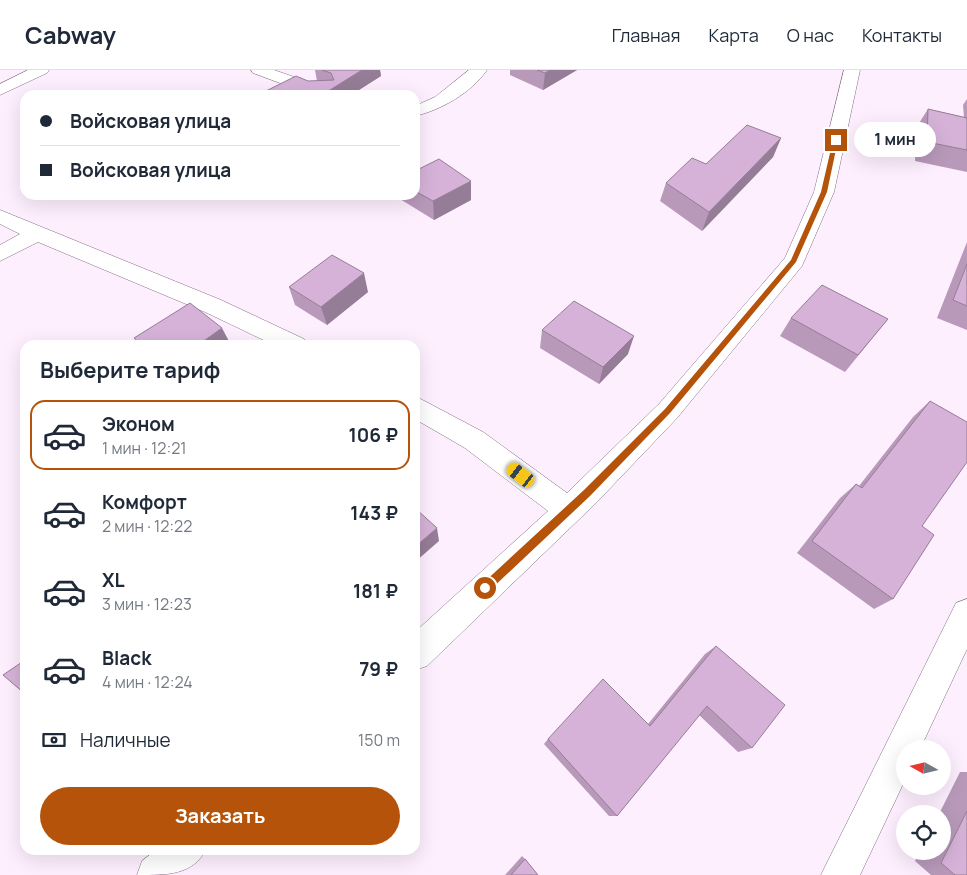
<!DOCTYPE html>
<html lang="ru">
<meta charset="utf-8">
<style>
body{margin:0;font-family:Manrope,sans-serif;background:#f6f6f7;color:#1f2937;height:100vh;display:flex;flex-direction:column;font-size:19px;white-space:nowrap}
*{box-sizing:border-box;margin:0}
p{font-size:16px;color:#747a83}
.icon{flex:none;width:28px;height:28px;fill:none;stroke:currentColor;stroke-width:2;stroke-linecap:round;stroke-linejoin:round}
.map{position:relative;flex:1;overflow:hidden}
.panel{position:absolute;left:20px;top:270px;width:400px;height:515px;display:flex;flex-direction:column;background:#fff;border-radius:15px;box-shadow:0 5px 20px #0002}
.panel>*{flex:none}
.guide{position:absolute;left:20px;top:20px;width:400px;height:110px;border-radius:15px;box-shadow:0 5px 20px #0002;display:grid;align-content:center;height:110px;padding:0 20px;background:#fff}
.needle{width:32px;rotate:278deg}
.buttons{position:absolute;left:896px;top:670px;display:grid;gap:10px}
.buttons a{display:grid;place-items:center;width:55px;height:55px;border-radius:50%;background:#fff;box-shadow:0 5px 20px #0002;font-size:25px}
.end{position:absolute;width:22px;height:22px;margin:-11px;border:6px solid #b45309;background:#fff;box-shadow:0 0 0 2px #fff}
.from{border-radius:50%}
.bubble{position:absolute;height:35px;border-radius:18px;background:#fff;box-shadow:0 5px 20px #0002;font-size:16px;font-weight:700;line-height:35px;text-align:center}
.car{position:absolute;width:15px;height:30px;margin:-15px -8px;border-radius:6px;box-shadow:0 0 4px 1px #0007;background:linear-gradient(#f5c518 24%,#345 0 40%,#f5c518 0 76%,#345 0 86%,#f5c518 0)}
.guide b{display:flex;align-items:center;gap:18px;height:48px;font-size:19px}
.guide b+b{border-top:1px solid #e0e1e3}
.guide i{width:12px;height:12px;background:#1f2937}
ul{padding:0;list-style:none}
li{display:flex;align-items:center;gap:15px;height:70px;margin:0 10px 8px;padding:0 10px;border:2px solid transparent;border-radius:15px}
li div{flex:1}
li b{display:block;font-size:19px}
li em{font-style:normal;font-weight:700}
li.selected{border-color:#b45309}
li>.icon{width:45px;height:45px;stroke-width:1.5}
h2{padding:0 20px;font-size:22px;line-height:60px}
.pay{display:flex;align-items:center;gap:12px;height:55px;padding:0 20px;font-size:19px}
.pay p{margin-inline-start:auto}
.cta{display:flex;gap:10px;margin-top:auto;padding:10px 20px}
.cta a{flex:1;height:58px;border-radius:30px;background:#b45309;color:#fff;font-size:20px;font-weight:700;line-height:58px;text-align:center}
header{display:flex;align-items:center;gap:30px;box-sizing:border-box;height:70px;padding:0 25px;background:#fff;border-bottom:1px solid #e0e1e3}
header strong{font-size:24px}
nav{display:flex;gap:28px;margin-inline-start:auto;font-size:18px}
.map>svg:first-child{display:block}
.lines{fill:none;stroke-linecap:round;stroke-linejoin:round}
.minor-casing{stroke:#836e84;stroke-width:1}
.minor{fill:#fff;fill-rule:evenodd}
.wall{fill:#b899ba}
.shaded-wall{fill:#967d97}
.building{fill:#d6b2d8;stroke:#967d97}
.route{fill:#b45309}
</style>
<header>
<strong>Cabway</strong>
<nav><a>Главная</a><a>Карта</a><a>О нас</a><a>Контакты</a></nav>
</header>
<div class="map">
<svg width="967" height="805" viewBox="0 0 967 805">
<rect width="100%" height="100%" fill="#feefff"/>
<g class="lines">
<defs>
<path id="minor" d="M 28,0 L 49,0 L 47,3 L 0,25 L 0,14 Z
M 251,0 L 274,0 L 334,21 L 336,25 L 312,25 L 253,3 Z
M 469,0 L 487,0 C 471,23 441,40 415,46 L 415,36 L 435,27 Z
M 844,0 L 860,0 L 834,122 L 802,196 L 677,348 L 597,432 L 427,596 L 415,600 L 415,562 L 548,441 L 465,378 L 415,349 L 415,326 L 483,362 L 567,423 L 659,334 L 785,188 L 814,122 Z
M 0,140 L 221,230 L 304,269 L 308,275 L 274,275 L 205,242 L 38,172 L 0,191 L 0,175 L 20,164 L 0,154 Z
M 967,529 L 967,579 L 920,679 L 905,679 L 905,710 L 860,805 L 821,805 L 956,533 Z
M 156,780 L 206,780 C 192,805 168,805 137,805 L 142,791 Z"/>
</defs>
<use href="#minor" class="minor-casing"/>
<use href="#minor" class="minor"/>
</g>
<path class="wall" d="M 315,0 L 380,0 L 381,6 L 351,25 L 317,11 Z
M 510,0 L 577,0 L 543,20 L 510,5 Z
M 967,29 L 967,102 L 915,91 L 916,58 L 928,39 L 964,47 L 963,35 Z
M 781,68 L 773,87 L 702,161 L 660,131 L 666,113 Z
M 415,101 L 471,130 L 434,150 L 400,129 L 399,125 L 415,125 Z
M 967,172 L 967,260 L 937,248 Z
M 289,217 L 368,222 L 327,255 L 295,235 Z
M 791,248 L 888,249 L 845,302 L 780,266 Z
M 542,260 L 628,284 L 599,314 L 540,278 Z
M 930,331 L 922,456 L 893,529 L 874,539 L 797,483 L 840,428 L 856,414 L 859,416 L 913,347 Z
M 716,576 L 752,678 L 738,682 L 699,645 L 617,746 L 609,746 L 544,674 L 548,669 L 648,654 L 705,584 Z
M 960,702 L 967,702 L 967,805 L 931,805 L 915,791 L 920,781 L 942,781 L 942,744 L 939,744 Z
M 522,786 L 525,789 L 538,805 L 505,805 Z"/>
<path class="shaded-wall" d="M 362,0 L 380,0 L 381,6 L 351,25 L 322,25 Z
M 550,0 L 577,0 L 543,20 L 545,3 Z
M 781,68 L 773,87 L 702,161 L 709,142 Z
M 471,111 L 471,130 L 434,150 L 433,131 Z
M 364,203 L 368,222 L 327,255 L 321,237 Z
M 222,258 L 231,275 L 198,275 Z
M 634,266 L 628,284 L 599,314 L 603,297 Z
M 437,458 L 439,471 L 415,492 L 415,477 Z"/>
<path class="building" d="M 322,0 L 362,0 L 322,25 L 258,25 L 296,6 L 308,11 L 334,10 L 331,3 Z
M 537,0 L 550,0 L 545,3 Z
M 928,39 L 967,48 L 967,80 L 927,72 Z
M 747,55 L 781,68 L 709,142 L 666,113 L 692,88 L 706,94 Z
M 439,89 L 471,111 L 433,131 L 415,121 L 415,101 Z
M 332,185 L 364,203 L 321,237 L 289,217 Z
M 967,194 L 967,236 L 953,230 Z
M 822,215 L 888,249 L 858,285 L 791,248 Z
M 574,231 L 634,266 L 603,297 L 542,260 Z
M 190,233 L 222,258 L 198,275 L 142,275 L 134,268 Z
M 930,331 L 967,352 L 967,392 L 922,456 L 934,465 L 893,529 L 812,471 L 856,414 L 862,418 Z
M 415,438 L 437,458 L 415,477 Z
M 716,576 L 785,635 L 752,678 L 707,636 L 617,746 L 548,669 L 603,609 L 650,656 Z
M 25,590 L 25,624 L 3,605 Z
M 967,741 L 967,805 L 955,805 L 941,793 Z
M 525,789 L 538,805 L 511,805 Z"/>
<path class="route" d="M 836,68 L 838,70 L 827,122 L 796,192 L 670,343 L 590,426 L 488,522 L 481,522 L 481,515 L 584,420 L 665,339 L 791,190 L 821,122 L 833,70 Z"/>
</svg>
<div class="buttons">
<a><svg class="needle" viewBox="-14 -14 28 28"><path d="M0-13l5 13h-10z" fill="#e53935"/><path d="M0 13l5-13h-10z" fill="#747a83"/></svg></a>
<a><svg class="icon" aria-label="locate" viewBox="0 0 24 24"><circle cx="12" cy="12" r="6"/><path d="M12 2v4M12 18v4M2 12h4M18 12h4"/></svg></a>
</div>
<i class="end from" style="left:485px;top:518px"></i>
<i class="end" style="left:836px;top:70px"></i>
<div class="bubble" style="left:854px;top:52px;width:82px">1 мин</div>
<i class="car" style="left:521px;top:405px;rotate:307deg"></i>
<div class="guide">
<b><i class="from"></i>Войсковая улица</b>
<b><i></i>Войсковая улица</b>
</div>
<section class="panel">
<h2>Выберите тариф</h2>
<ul>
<li class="selected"><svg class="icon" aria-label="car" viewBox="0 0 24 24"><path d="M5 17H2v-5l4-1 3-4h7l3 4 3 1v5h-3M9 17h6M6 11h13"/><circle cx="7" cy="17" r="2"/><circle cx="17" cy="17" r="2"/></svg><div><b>Эконом</b><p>1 мин · 12:21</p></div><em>106 ₽</em></li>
<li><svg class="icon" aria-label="car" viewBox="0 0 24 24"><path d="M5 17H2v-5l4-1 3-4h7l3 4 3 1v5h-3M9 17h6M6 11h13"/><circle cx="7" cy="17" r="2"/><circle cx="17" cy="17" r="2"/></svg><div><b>Комфорт</b><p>2 мин · 12:22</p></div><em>143 ₽</em></li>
<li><svg class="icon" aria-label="car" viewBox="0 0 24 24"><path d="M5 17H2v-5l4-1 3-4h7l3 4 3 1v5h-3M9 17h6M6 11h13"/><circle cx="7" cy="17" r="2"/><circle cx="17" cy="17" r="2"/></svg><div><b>XL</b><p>3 мин · 12:23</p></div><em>181 ₽</em></li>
<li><svg class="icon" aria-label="car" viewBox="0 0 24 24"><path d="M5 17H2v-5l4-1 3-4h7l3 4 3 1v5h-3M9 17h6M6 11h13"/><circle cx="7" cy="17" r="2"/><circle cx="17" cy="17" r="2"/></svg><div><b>Black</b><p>4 мин · 12:24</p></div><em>79 ₽</em></li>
</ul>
<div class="pay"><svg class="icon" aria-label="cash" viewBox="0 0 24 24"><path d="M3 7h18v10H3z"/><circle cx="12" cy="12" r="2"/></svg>Наличные<p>150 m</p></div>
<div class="cta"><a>Заказать</a></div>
</section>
</div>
